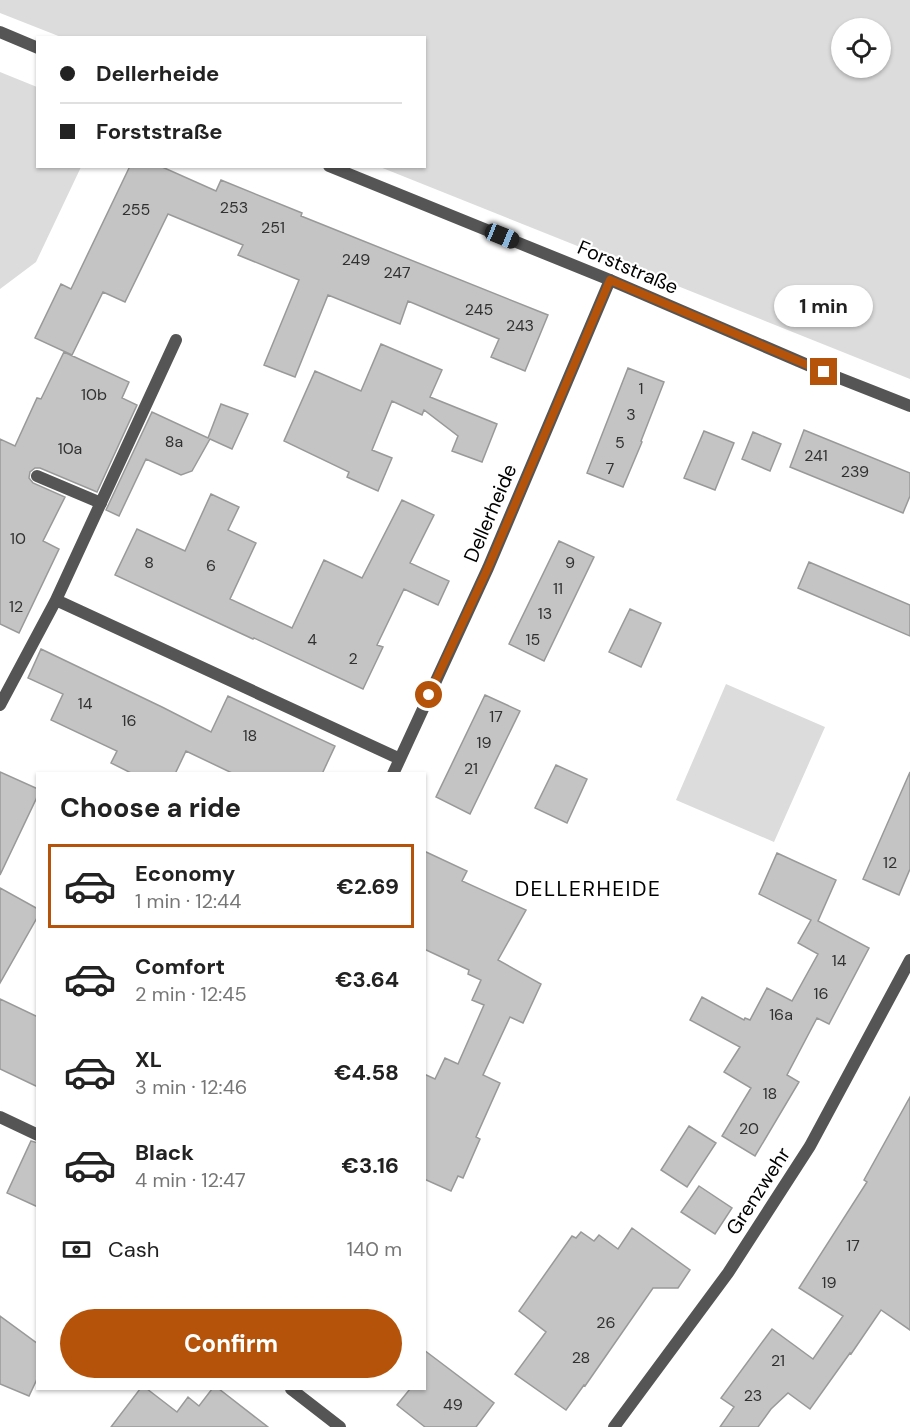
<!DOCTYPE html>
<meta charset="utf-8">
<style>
body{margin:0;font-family:"DM Sans",sans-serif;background:#f6f6f6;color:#222;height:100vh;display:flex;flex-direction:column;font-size:22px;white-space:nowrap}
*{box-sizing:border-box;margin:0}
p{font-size:20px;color:#767676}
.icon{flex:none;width:33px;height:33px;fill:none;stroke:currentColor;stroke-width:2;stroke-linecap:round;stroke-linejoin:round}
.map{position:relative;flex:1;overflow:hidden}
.drawer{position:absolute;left:36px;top:772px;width:390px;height:618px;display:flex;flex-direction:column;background:#fff;border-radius:0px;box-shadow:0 2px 4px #0004}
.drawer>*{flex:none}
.banner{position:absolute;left:36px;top:36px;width:390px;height:132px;border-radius:0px;box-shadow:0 2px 4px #0004;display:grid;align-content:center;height:132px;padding:0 24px;background:#fff}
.controls{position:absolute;left:831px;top:18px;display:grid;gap:12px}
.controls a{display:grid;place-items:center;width:60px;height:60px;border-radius:50%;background:#fff;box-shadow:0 2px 4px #0004;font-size:30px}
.end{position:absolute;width:27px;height:27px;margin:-14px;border:8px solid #b45309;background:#fff;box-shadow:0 0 0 3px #fff}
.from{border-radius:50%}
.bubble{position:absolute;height:42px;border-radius:21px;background:#fff;box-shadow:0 2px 4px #0004;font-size:20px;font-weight:700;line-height:42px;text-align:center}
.car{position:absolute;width:18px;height:36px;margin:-18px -9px;border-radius:8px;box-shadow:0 0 4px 2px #0007;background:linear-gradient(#222 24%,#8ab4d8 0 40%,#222 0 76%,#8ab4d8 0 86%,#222 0)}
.banner b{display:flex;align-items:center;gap:21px;height:57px;font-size:22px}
.banner b+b{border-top:2px solid #e0e0e0}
.banner i{width:15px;height:15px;background:#222}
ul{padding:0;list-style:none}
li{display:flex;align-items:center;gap:18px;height:84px;margin:0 12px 9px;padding:0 12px;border:3px solid transparent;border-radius:0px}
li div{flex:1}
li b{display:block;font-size:22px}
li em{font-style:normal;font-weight:700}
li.on{border-color:#b45309}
li>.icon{width:54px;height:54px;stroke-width:1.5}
h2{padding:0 24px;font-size:27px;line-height:72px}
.pay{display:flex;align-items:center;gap:15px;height:66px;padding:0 24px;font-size:22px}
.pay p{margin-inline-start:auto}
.button{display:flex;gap:12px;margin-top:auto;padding:12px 24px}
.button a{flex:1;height:69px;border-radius:36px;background:#b45309;color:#fff;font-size:24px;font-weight:700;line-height:69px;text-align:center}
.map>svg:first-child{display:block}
.green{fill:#dcdcdc;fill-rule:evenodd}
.building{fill:#c4c4c4;stroke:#999;stroke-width:1.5}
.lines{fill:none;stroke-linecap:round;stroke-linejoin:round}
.service{stroke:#555;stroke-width:12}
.minor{stroke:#555;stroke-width:12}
.tertiary{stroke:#555;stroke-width:12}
.route{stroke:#b45309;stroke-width:8}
.labels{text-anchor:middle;stroke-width:4.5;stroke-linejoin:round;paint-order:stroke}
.number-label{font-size:16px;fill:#313131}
.street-label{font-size:20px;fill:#000;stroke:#fff}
.neighbourhood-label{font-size:21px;letter-spacing:1.5px;fill:#000;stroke:#fff}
</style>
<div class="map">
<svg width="910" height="1427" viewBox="0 0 910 1427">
<rect width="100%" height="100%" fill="#fff"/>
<path class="green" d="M 0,0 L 910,0 L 910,379 L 380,167 L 424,166 L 424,38 L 61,37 L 0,13 ZM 880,28 L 880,68 L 842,68 L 842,28 Z
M 0,72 L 37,87 L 38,166 L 81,167 L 36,262 L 0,289 Z
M 726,684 L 825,727 L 774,842 L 676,800 Z"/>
<path class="building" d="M 130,166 L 160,166 L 216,191 L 221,180 L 302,213 L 301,216 L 548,315 L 525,371 L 491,357 L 499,339 L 408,301 L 400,324 L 328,295 L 295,377 L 264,365 L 299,280 L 238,255 L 243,245 L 168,214 L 125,302 L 103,292 L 72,355 L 35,338 L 61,284 L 71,289 Z
M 381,344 L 442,370 L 430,397 L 497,424 L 482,462 L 452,451 L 458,436 L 424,410 L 422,415 L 392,401 L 372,450 L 392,458 L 378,491 L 347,477 L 349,472 L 284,441 L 315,371 L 361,391 Z
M 64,352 L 129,382 L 122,398 L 137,405 L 97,492 L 40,468 L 35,468 L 30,472 L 29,478 L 33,483 L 65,497 L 43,541 L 59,549 L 19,633 L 0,624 L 0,439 L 15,446 L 37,398 L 41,399 Z
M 628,368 L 664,382 L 641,441 L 642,442 L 623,487 L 587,473 Z
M 221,404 L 248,414 L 232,449 L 210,439 L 192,471 L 181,475 L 146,459 L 119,516 L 106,510 L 152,412 L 208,438 Z
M 804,430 L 910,473 L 910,496 L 903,513 L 790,467 Z
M 704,431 L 734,443 L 715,490 L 684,478 Z
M 753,432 L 781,444 L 770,471 L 742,459 Z
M 211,494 L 239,507 L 228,530 L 256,543 L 230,599 L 292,628 L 324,560 L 362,578 L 402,500 L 434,515 L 410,563 L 449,581 L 438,605 L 404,589 L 377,645 L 383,647 L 363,689 L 254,638 L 253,639 L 115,575 L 137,529 L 185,551 Z
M 559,541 L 594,557 L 544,661 L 509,644 Z
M 809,562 L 910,605 L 910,636 L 798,588 Z
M 630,609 L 661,623 L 641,667 L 609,652 Z
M 41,649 L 162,707 L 211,732 L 228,696 L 335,746 L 322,774 L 234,774 L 186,751 L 175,774 L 133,774 L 111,763 L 117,751 L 51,720 L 63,694 L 28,678 Z
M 485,695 L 520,711 L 470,814 L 436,797 Z
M 556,765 L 587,779 L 567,823 L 535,808 Z
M 0,772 L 38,789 L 38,795 L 0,875 Z
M 910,772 L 910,869 L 899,895 L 863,879 Z
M 424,851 L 467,871 L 462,881 L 526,910 L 498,960 L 541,984 L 523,1023 L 510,1017 L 483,1075 L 500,1083 L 476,1137 L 480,1139 L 463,1178 L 458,1176 L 451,1191 L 424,1179 L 424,1074 L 435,1079 L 445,1058 L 458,1064 L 484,1005 L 472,1000 L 481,980 L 468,974 L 469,970 L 424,949 Z
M 777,853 L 836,880 L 818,921 L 869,948 L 829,1024 L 817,1018 L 787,1075 L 799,1082 L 755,1156 L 722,1136 L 751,1088 L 724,1072 L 740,1047 L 690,1020 L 702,997 L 744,1020 L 745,1018 L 750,1020 L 767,988 L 792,1001 L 818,954 L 798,943 L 811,920 L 759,894 Z
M 0,888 L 38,909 L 38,916 L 0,983 Z
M 0,999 L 38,1017 L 38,1087 L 0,1069 Z
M 910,1097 L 910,1330 L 881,1310 L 851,1354 L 850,1353 L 810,1409 L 788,1393 L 771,1409 L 758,1427 L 720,1427 L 734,1407 L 721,1398 L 772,1329 L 813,1359 L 843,1316 L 799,1288 L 867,1182 L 864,1180 Z
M 689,1126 L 716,1143 L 687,1187 L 661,1170 Z
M 31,1141 L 38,1143 L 38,1207 L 7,1193 Z
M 699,1186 L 732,1208 L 715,1234 L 681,1212 Z
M 632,1228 L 690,1270 L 678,1288 L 653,1288 L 585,1386 L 584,1385 L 566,1410 L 515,1374 L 546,1332 L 519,1311 L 572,1236 L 576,1238 L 581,1232 L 594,1241 L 599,1235 L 618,1249 Z
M 0,1316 L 38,1344 L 38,1377 L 29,1396 L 0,1384 Z
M 424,1350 L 494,1403 L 476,1427 L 425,1427 L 397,1405 L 410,1389 L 424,1389 Z
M 140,1389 L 147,1389 L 177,1412 L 188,1397 L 199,1406 L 212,1389 L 219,1389 L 268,1427 L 111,1427 Z"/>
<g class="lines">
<path class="service" d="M 37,476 L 101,503"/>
<path class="minor" d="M 56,600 L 400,759
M 0,705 L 56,600 L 176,340
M 393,774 L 488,568 L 610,280
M 0,1117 L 38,1135
M 291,1389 L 340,1427
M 614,1427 L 728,1273 L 810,1146 L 910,960"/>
<path class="tertiary" d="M 0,32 L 38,48
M 329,166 L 610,280 L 824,372 L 910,406"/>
</g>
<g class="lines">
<path class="route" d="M 429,695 L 488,568 L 610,280 L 824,372"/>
</g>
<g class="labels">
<g class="number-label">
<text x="234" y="213">253</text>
<text x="136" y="215">255</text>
<text x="273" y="233">251</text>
<text x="356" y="265">249</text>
<text x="397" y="278">247</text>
<text x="479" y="315">245</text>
<text x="520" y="331">243</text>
<text x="641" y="394">1</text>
<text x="94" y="400">10b</text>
<text x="631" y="420">3</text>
<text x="174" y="447">8a</text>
<text x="620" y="448">5</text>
<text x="70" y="454">10a</text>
<text x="816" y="461">241</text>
<text x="610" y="474">7</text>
<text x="855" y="477">239</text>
<text x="18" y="544">10</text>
<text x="149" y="568">8</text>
<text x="570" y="568">9</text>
<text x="211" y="571">6</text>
<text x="558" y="594">11</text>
<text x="16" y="612">12</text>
<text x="545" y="619">13</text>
<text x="312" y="645">4</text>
<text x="533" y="645">15</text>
<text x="353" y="664">2</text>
<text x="85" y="709">14</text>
<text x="496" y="722">17</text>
<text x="129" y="726">16</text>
<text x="250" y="741">18</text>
<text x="484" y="748">19</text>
<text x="471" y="774">21</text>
<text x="890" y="868">12</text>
<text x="839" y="966">14</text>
<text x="821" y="999">16</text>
<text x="781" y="1020">16a</text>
<text x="770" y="1099">18</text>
<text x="749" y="1134">20</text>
<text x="853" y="1251">17</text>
<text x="829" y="1288">19</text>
<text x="606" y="1328">26</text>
<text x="581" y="1363">28</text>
<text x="778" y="1366">21</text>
<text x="753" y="1401">23</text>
<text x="453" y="1410">49</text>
</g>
<g class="street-label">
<text transform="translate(628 267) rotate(23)" y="7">Forststraße</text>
<text transform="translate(490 513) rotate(-67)" y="7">Dellerheide</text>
<text transform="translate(758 1191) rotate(-57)" y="7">Grenzwehr</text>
</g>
<g class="neighbourhood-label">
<text x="588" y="896">DELLERHEIDE</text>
</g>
</g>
</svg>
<div class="controls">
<a><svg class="icon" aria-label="locate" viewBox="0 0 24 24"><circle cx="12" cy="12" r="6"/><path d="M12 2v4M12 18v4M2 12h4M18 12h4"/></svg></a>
</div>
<i class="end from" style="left:429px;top:695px"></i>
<i class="end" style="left:824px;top:372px"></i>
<div class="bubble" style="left:774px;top:285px;width:99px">1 min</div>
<i class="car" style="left:502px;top:236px;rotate:112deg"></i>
<div class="banner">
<b><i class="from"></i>Dellerheide</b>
<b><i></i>Forststraße</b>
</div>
<section class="drawer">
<h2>Choose a ride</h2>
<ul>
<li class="on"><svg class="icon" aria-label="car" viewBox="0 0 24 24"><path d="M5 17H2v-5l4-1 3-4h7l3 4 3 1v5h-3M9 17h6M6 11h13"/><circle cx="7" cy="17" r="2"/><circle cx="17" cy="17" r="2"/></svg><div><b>Economy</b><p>1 min · 12:44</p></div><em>€2.69</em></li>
<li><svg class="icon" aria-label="car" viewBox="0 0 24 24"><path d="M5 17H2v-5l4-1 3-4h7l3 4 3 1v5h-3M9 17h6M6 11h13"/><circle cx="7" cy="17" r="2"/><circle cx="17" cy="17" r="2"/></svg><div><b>Comfort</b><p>2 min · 12:45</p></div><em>€3.64</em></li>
<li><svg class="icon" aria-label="car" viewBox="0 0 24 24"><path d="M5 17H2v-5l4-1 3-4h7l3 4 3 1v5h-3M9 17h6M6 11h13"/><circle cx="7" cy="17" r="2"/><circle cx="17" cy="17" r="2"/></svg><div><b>XL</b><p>3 min · 12:46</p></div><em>€4.58</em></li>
<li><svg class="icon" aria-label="car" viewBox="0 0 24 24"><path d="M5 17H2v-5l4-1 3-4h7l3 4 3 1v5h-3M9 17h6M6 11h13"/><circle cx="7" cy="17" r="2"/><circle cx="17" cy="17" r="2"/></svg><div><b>Black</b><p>4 min · 12:47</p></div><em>€3.16</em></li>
</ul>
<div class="pay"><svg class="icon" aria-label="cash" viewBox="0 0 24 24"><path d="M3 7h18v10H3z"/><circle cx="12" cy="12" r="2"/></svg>Cash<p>140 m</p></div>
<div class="button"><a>Confirm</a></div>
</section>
</div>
